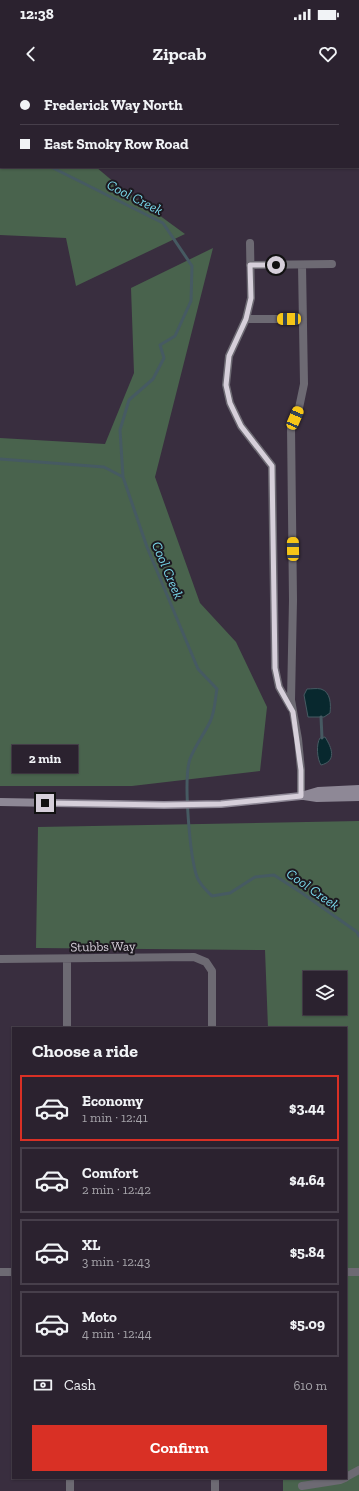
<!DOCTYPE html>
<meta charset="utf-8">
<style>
body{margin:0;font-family:"Zilla Slab",serif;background:#332a37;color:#f1f3f6;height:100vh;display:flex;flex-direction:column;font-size:15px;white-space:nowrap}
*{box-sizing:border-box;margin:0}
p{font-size:13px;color:#a6a4aa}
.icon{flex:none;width:22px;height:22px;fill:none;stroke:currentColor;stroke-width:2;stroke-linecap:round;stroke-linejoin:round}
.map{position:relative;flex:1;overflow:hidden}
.sheet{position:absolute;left:12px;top:947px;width:335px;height:452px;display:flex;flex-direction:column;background:#2b222f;border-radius:0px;box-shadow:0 1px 3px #0004,0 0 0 1px #473f4b}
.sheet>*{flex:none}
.top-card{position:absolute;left:0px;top:0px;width:359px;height:88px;box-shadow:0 1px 3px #0004,0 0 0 1px #473f4b;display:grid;align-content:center;height:88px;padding:0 20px;background:#2b222f}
.tools{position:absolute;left:303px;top:891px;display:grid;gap:8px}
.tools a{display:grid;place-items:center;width:44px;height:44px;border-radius:0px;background:#2b222f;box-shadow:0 1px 3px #0004,0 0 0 1px #473f4b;font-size:20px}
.end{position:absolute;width:18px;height:18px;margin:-9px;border:5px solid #d6cfda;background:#111;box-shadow:0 0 0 2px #111}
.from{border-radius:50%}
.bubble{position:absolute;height:28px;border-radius:0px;background:#2b222f;box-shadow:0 1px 3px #0004,0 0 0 1px #473f4b;font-size:13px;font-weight:700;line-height:28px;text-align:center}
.car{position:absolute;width:12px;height:24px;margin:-12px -6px;border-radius:5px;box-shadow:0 0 3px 1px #0007;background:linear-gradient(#f5c518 24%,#345 0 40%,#f5c518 0 76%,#345 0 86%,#f5c518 0)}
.top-card b{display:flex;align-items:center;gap:14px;height:38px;font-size:15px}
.top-card b+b{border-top:1px solid #473f4b}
.top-card i{width:10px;height:10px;background:#f1f3f6}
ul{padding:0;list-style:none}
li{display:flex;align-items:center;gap:12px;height:66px;margin:0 8px 6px;padding:0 12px;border:2px solid #473f4b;border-radius:0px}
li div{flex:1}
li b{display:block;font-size:15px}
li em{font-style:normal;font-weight:700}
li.current{border-color:#d93025}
li>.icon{width:36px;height:36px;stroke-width:1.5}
h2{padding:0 20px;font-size:18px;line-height:48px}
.pay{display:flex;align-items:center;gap:10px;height:44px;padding:0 20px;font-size:15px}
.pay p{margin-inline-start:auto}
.action{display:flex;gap:8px;margin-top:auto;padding:8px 20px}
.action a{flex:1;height:46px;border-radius:0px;background:#d93025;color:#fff;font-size:16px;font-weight:700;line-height:46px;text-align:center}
.status{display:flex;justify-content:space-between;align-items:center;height:28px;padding:0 20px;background:#2b222f;direction:ltr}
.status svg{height:11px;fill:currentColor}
header{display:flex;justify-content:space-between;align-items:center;height:52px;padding:0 20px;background:#2b222f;font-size:18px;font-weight:700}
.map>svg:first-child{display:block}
.green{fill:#49634d;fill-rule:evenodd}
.water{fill:#08282e;stroke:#465a62}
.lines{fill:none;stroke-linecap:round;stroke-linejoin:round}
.stream{stroke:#465a62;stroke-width:3}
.street{stroke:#6d6a73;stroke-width:8}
.secondary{stroke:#8e8896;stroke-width:8}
.route{stroke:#d6cfda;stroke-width:5}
.labels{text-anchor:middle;stroke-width:4;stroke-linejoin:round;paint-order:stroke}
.street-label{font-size:13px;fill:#d6cfda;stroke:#1d1920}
.water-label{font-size:14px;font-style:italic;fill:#79d8ea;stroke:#1d1920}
</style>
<div class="status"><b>12:38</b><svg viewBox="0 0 49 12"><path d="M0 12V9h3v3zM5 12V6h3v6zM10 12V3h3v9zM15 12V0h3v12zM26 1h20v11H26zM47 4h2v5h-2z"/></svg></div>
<header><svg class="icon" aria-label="back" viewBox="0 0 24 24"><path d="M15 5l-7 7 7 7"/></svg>Zipcab<svg class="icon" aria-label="heart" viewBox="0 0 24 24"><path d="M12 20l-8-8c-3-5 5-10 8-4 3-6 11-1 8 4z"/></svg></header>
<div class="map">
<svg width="359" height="1411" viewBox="0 0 359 1411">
<rect width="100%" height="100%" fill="#392e3f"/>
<path class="green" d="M 0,0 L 94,0 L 1,1 L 1,87 L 96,87 L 115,103 L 185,154 L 76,206 L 66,158 L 0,155 Z
M 213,168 L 155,397 L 200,523 L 236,562 L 267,627 L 260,691 L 132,706 L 0,706 L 0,358 L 105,364 L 134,293 L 131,208 Z
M 359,741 L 359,1411 L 283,1411 L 283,1398 L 346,1398 L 346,948 L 268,948 L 265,870 L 36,868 L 38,747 ZM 310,898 L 340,898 L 340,928 L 310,928 Z"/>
<path class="water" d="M 307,609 C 311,609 317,608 321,609 C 331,612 331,625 330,633 L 324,637 L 308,637 L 304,615 Z
M 325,657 C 332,668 337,681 321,685 C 317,679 316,664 320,658 Z"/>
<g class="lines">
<path class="stream" d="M 78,0 L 78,1
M 51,87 L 163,143 L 192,186 L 191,221 L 175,256 L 160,265 L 164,278 L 153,299 L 129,320 L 120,350 L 123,397 L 147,467 L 198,589 L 217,609 C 215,619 215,632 210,642 C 204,654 195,666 190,679 C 183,699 190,777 197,797 C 200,805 207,811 212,816 L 230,813 L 255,797 L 274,795 L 302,813 L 357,852 L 359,856
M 0,379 L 104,387 L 123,397
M 321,637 L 322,658"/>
<path class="street" d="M 167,0 L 173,1
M 138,1 L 138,0
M 200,1 L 200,0
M 295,1 L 297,0
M 358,52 L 359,52
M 250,163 L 251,218 L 246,239 L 229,276 L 226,305 L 230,323 L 241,346 L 272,386 L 275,588 L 279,607 L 291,628
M 250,185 L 332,184
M 246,239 L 303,239
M 301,716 L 301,690 L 298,659 L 291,620 L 293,520 L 291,347 L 299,328 L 304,304 L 302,185
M 0,879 L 194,877 L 206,882 L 212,891 L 212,948
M 67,879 L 67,948
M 0,1192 L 13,1192
M 346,1192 L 359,1192
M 346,1397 L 359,1390
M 70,1398 L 70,1411
M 302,1406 L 340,1400 L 345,1398
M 215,1411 L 215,1398"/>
<path class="secondary" d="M 304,716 L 317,718 L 359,717
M 0,722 L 164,725 L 221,724 L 301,716 L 318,711 L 359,709"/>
</g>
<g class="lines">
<path class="route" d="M 45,723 L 164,725 L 221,724 L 301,716 L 301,690 L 293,632 L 279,607 L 275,588 L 272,386 L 241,346 L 230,323 L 226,305 L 229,276 L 246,239 L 251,218 L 250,185 L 276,185"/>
</g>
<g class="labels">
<g class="street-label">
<text transform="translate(103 866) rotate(-1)" y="5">Stubbs Way</text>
</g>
<g class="water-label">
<text transform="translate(135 117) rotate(27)" y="5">Cool Creek</text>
<text transform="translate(168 490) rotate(67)" y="5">Cool Creek</text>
<text transform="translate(313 809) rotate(35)" y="5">Cool Creek</text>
</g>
</g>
</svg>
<div class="tools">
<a><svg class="icon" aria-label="layers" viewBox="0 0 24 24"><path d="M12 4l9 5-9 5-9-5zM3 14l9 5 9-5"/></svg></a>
</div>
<i class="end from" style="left:276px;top:185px"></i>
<i class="end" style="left:45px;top:723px"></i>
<div class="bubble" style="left:12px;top:665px;width:66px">2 min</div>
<i class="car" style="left:289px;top:239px;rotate:270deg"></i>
<i class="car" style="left:295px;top:338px;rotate:23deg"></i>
<i class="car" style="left:293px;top:469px;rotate:359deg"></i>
<div class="top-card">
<b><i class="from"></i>Frederick Way North</b>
<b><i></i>East Smoky Row Road</b>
</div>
<section class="sheet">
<h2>Choose a ride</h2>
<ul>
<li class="current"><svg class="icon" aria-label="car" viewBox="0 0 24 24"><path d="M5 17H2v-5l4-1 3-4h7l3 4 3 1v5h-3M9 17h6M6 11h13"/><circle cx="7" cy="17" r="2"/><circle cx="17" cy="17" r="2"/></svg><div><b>Economy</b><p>1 min · 12:41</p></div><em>$3.44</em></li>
<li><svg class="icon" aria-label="car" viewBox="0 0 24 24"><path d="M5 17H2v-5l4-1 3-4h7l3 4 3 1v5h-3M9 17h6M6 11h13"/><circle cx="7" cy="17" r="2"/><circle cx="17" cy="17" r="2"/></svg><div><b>Comfort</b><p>2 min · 12:42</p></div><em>$4.64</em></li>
<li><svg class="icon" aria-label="car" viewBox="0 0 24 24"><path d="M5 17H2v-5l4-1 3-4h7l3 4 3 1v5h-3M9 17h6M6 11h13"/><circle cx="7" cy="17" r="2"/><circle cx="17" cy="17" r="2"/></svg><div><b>XL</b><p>3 min · 12:43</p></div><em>$5.84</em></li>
<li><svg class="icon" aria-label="car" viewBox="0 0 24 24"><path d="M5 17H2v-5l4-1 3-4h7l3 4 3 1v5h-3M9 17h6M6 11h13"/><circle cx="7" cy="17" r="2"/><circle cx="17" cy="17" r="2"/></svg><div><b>Moto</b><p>4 min · 12:44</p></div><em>$5.09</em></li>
</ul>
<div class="pay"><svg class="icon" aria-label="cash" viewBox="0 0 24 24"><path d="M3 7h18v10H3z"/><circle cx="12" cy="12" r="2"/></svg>Cash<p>610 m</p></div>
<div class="action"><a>Confirm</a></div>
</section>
</div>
